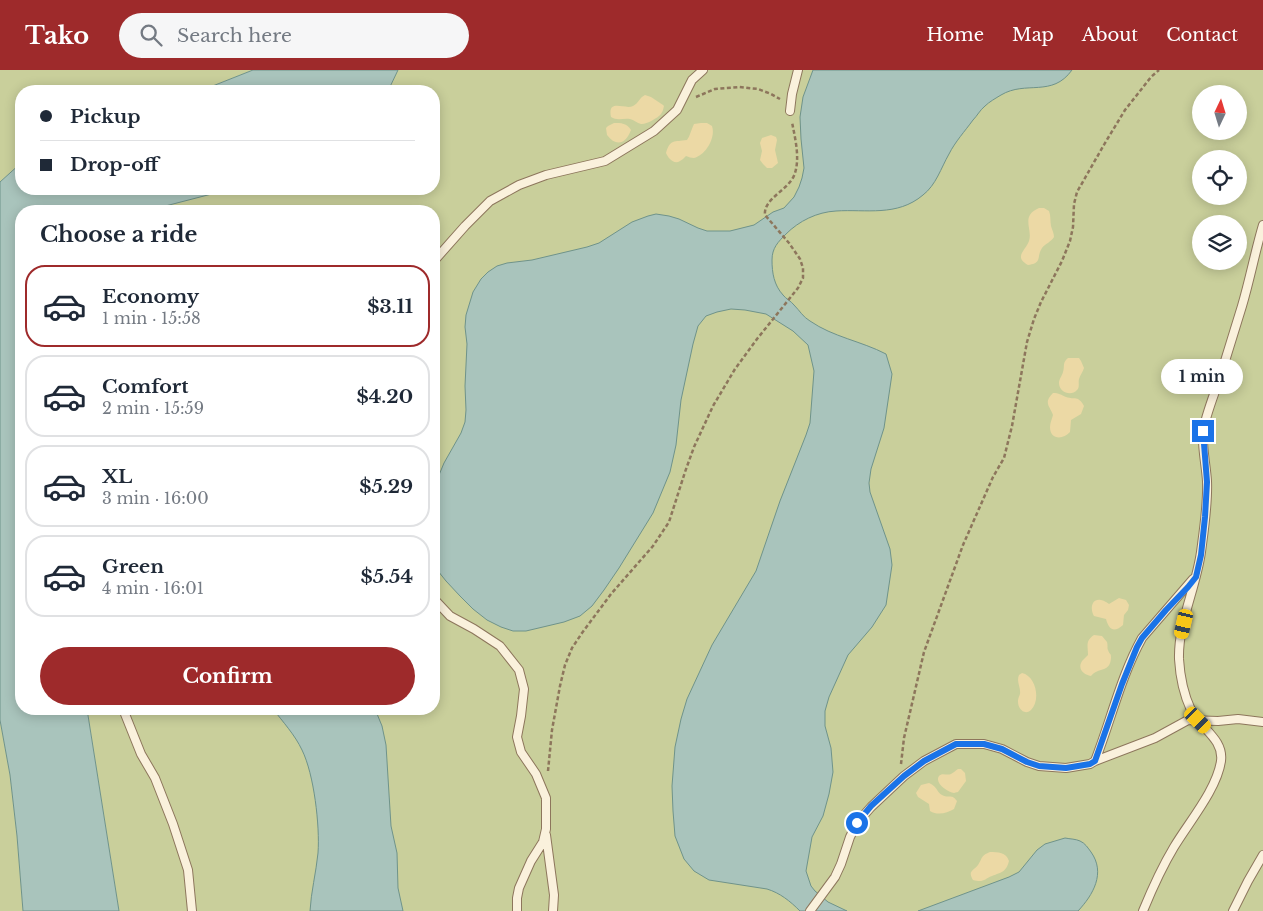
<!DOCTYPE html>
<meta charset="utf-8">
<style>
body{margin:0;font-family:"Libre Baskerville",serif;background:#f6f6f7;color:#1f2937;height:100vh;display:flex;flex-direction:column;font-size:19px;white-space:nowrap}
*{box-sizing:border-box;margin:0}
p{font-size:16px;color:#747a83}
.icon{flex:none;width:28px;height:28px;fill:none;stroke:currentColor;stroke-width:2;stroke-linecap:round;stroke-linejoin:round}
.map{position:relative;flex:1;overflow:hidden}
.drawer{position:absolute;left:15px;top:135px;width:425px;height:510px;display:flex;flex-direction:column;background:#fff;border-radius:20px;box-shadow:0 2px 12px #0003}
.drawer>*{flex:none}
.top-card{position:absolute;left:15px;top:15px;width:425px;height:110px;border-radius:20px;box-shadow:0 2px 12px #0003;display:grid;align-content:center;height:110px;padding:0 25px;background:#fff}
.needle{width:32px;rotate:4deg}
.buttons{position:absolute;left:1192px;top:15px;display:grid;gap:10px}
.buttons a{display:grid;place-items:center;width:55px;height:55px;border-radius:50%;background:#fff;box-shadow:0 2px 12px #0003;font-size:25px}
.end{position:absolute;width:22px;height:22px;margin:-11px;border:6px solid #1a73e8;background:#fff;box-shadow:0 0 0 2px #fff}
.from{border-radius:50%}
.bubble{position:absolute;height:35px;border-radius:18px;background:#fff;box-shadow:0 2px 12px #0003;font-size:16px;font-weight:700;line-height:35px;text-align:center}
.car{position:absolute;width:15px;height:30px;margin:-15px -8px;border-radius:6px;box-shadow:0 0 4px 1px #0007;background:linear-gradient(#f5c518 24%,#345 0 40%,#f5c518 0 76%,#345 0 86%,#f5c518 0)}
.top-card b{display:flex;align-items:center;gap:18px;height:48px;font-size:19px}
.top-card b+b{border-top:1px solid #e0e1e3}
.top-card i{width:12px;height:12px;background:#1f2937}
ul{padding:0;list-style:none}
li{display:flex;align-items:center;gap:15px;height:82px;margin:0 10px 8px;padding:0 15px;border:2px solid #e0e1e3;border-radius:20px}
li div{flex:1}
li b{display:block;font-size:19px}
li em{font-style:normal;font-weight:700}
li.selected{border-color:#9e2a2b}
li>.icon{width:45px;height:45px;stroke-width:1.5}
h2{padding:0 25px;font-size:22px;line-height:60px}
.action{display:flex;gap:10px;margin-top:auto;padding:10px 25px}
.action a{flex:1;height:58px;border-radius:30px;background:#9e2a2b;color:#fff;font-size:20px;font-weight:700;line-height:58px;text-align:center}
header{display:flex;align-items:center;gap:30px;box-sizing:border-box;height:70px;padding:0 25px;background:#9e2a2b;color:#fff}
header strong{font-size:24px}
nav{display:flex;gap:28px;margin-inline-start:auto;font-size:18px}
.search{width:350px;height:45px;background:#f6f6f7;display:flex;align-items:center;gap:12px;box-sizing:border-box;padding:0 18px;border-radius:28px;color:#747a83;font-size:19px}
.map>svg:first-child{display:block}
.green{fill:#c9cf9b;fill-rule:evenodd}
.sand{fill:#ecd9a5}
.water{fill:#a9c4bc;stroke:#6f938a}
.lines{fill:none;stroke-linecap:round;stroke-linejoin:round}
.lane-casing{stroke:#8d765c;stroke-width:10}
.path{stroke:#8d765c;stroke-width:2.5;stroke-dasharray:4 2.5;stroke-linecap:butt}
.lane{stroke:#faf1dc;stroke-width:8}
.route{stroke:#1a73e8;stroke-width:6}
</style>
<header>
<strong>Tako</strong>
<div class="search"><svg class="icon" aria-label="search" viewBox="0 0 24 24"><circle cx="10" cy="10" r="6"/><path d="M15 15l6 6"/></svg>Search here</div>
<nav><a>Home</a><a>Map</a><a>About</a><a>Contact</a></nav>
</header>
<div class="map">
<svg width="1263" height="841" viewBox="0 0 1263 841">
<rect width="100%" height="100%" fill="#f0e4c8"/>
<path class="green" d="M 0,0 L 253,0 L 200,21 L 21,21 L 21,93 L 0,112 Z
M 398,0 L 1263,0 L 1263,841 L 119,841 L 87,639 L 434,639 L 434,141 L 140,141 L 227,119 L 434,119 L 434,21 L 388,21 ZM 1201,24 L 1239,24 L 1239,61 L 1201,61 ZM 1201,89 L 1239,89 L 1239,126 L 1201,126 ZM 1201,154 L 1239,154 L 1239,191 L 1201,191 Z
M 0,650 L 10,705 L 17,766 L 23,841 L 0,841 Z"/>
<path class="sand" d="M 645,25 L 651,27 L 663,35 L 664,36 C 663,40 663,41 661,44 C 658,48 645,55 641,54 C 637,53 634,50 630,49 C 623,48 617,51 611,47 C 607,28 625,40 633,36 C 639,33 639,28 645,25 Z
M 614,53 C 621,53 627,53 631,60 C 626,74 616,77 607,65 L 606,58 L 608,56 Z
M 701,53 L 707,53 L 712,56 C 716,67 706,85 694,88 C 691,88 689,87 686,86 C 684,88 682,90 680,91 C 674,95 668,88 666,83 C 670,69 674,72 687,70 C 690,66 691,60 694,54 Z
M 771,65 L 776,67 L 777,70 L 775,80 L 778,93 L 772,98 L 767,98 L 763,94 L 760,90 L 762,81 L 760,73 L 762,68 Z
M 1039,138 L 1044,138 L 1049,141 C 1051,146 1050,151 1051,156 C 1052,160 1054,163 1054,167 C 1051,172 1045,174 1042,178 C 1036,187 1043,193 1028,195 C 1013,187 1026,180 1029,171 C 1033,159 1020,146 1039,138 Z
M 1068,288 L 1079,288 L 1081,291 L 1084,298 C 1083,302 1080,305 1079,309 C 1078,313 1080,317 1077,320 C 1071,327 1059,322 1059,313 C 1059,309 1062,306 1063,302 C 1065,296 1062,293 1068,288 Z
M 1053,323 C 1059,323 1061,325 1066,327 C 1075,330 1078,325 1084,336 L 1081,344 L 1071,350 L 1070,362 C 1063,370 1050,370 1050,357 C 1050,353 1052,349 1053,345 C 1050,336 1043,333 1053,323 Z
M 1119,528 L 1126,530 L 1129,535 L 1128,540 L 1124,545 L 1123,555 C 1114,563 1109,560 1106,549 L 1094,546 C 1090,540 1091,528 1101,530 C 1103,530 1108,533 1109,534 Z
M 1094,565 L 1102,566 L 1107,572 C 1108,575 1107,578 1108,580 C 1110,586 1111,582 1111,588 C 1110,603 1098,597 1091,606 C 1084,605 1077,599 1082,591 C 1084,589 1086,587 1088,585 C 1088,576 1085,571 1094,565 Z
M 1022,603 C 1036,606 1041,630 1031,640 C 1024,646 1018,638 1018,632 C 1018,628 1019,627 1020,624 C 1021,617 1016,612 1019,605 Z
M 958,699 L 961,699 L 965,703 L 966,711 L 958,722 C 956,722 955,723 954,723 C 948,722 934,713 939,706 C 942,702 947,706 951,704 C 953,703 955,701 958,699 Z
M 929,713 C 938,717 937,723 942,725 C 949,729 951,723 957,731 L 954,739 C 947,743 938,746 930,741 L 929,734 L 918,727 L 916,723 L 921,715 Z
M 990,782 C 998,782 1006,782 1009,791 C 1006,802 1002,802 992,806 C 984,809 984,813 973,810 C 968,801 972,802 978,795 C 983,788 980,786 990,782 Z"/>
<path class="water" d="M 253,0 L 398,0 L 388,21 L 200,21 Z
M 813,0 L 1072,0 C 1052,28 1026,10 1001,25 C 996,28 989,32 985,36 C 980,40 977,46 973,50 C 965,61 955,72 949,84 C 941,98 936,115 923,125 C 897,147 866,139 836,141 C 817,142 799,151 786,164 C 778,172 772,178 772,190 C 772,203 774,215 783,225 C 786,229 791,231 794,235 C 800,241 803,247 810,251 C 833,267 861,271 886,284 L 892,304 L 884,358 L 871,399 L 869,413 L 870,422 L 890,479 L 892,495 L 886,535 L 872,557 L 848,585 L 829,627 L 825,641 L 825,656 L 831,678 L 833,702 L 829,724 L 823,746 L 812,767 L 806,801 L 811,816 L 815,821 L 828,832 L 847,841 L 800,841 C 790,831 780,823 767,819 L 709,810 L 694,801 L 684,789 L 675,766 L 673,741 L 672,716 L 675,677 L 681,649 L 687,629 L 712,575 L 756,501 L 780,431 L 806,365 L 810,353 L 814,301 L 808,275 L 793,261 L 766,244 L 745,240 L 731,239 L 717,242 L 706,246 L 698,256 L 693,274 L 681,330 L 676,375 L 670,402 L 653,443 L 619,498 L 604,520 L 592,536 L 580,546 L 564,552 L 526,561 L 513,561 L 501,557 L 487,550 L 473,539 L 460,526 L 446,511 L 434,496 L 434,417 L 444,393 L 461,363 L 465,352 L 466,340 L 465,316 L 467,274 L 465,257 L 466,245 L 473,222 L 481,209 L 488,202 L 497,196 L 507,193 L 532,190 L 587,177 L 599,173 L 632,152 L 648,146 L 656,144 L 669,146 L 679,149 L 698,158 L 707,161 L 730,161 L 754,155 L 773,142 L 784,138 L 794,127 L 799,117 L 802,108 L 804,98 L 801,69 L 800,47 L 803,27 Z
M 21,93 L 21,119 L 231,119 L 146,141 L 21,141 L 21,639 L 87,639 L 119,841 L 23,841 L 17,766 L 10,705 L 0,650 L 0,112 Z
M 273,639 L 375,639 L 382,656 L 386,675 L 391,756 L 397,783 L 398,818 L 403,841 L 310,841 C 311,822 316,803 318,783 C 320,756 314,704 302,680 C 295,665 283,652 273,639 Z
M 1065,768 C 1070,769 1076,769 1080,771 C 1085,773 1088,778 1091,782 C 1106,803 1093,825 1078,841 L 918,841 L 1009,807 L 1019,802 L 1037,780 L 1045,774 Z"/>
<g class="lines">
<defs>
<path id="lane" d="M 790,41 L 792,24 L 798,0
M 434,191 L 465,156 L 490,131 L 519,115 L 546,105 L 605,91 L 654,61 L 677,40 L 692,10 L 703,0
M 434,529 L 450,546 L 474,559 L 500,576 L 519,600 L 524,619 L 521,646 L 517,667 L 521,682 L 536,704 L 546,728 L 546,759 L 543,772 L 531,791 L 519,818 L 517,828 L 517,841
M 123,639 L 141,684 L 155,708 L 173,754 L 188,800 L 192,841
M 1095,691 L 1155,668 L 1188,650 L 1218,651 L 1238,649 L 1263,652
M 546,765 L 554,825 L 553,841
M 810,841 L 835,807 L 841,794 L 850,767 L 857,753 L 871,737 L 904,706 L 924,691 L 956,674 L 984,674 L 1002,679 L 1027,692 L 1039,696 L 1066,698 L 1090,694 L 1095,691 C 1111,650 1121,606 1142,568 L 1193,509
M 1143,841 C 1152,819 1162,797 1174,777 C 1189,752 1217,719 1221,691 C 1224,669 1200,658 1191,640 C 1184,625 1180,606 1179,589 C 1178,553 1196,518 1201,482 C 1204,459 1208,434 1207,411 C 1206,395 1202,378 1203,362 C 1205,346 1216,320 1221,304 C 1228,281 1235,258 1242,236 C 1250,209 1255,182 1263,155
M 1233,841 L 1248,811 L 1263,785"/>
</defs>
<use href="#lane" class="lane-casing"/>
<path class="path" d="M 696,27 L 715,19 L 739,17 L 758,19 L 771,24 L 780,29
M 901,694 L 904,668 L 924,582 L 963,475 L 993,407 L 1004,388 L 1012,356 L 1027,272 L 1034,249 L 1041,232 L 1062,191 L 1070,171 L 1073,157 L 1074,134 L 1077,122 L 1105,73 L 1125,40 L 1140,21 L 1151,7 L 1159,0
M 548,701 L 552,660 L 560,616 L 565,595 L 572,578 L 582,563 L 611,524 L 653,476 L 669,452 L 685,402 L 694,377 L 713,336 L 735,299 L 757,269 L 798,218 L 803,208 L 803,198 L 800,189 L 789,173 L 765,145 C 763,128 790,120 795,103 C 800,87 795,68 792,52"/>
<use href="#lane" class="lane"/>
</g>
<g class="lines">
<path class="route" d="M 857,753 L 871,736 L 904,706 L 924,691 L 956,674 L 984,674 L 1002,679 L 1027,692 L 1039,696 L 1066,698 L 1090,694 L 1095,691 L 1122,614 L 1137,577 L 1142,568 L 1166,540 L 1188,517 L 1196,507 L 1201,485 L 1205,447 L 1207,412 L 1203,361"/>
</g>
</svg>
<div class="buttons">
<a><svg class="needle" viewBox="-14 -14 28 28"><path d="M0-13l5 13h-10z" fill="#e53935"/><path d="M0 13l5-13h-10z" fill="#747a83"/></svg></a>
<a><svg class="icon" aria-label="locate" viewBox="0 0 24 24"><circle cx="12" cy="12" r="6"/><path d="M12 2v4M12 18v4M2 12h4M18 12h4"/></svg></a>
<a><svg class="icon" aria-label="layers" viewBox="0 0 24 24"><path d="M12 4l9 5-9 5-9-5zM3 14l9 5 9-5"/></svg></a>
</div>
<i class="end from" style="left:857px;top:753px"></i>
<i class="end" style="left:1203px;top:361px"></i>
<div class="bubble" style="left:1161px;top:289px;width:82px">1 min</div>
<i class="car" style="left:1184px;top:554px;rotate:193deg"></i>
<i class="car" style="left:1198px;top:650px;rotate:135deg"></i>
<div class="top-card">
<b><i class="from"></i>Pickup</b>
<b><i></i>Drop-off</b>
</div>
<section class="drawer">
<h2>Choose a ride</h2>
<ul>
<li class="selected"><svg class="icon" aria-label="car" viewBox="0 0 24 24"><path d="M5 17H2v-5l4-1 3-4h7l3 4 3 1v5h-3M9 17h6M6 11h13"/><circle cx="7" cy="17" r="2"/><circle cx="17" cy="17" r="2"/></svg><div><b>Economy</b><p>1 min · 15:58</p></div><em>$3.11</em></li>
<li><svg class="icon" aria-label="car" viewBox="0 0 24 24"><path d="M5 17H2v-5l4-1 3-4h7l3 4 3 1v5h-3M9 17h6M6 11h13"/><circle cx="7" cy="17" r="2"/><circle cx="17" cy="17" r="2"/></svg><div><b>Comfort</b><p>2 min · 15:59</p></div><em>$4.20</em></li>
<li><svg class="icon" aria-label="car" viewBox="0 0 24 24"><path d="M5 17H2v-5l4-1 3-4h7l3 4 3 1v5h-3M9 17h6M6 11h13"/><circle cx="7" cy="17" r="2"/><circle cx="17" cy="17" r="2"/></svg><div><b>XL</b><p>3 min · 16:00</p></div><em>$5.29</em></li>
<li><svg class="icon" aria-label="car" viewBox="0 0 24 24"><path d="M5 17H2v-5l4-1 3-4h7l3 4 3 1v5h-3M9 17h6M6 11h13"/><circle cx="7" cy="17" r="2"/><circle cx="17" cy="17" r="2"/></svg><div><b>Green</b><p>4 min · 16:01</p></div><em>$5.54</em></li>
</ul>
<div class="action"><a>Confirm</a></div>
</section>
</div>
